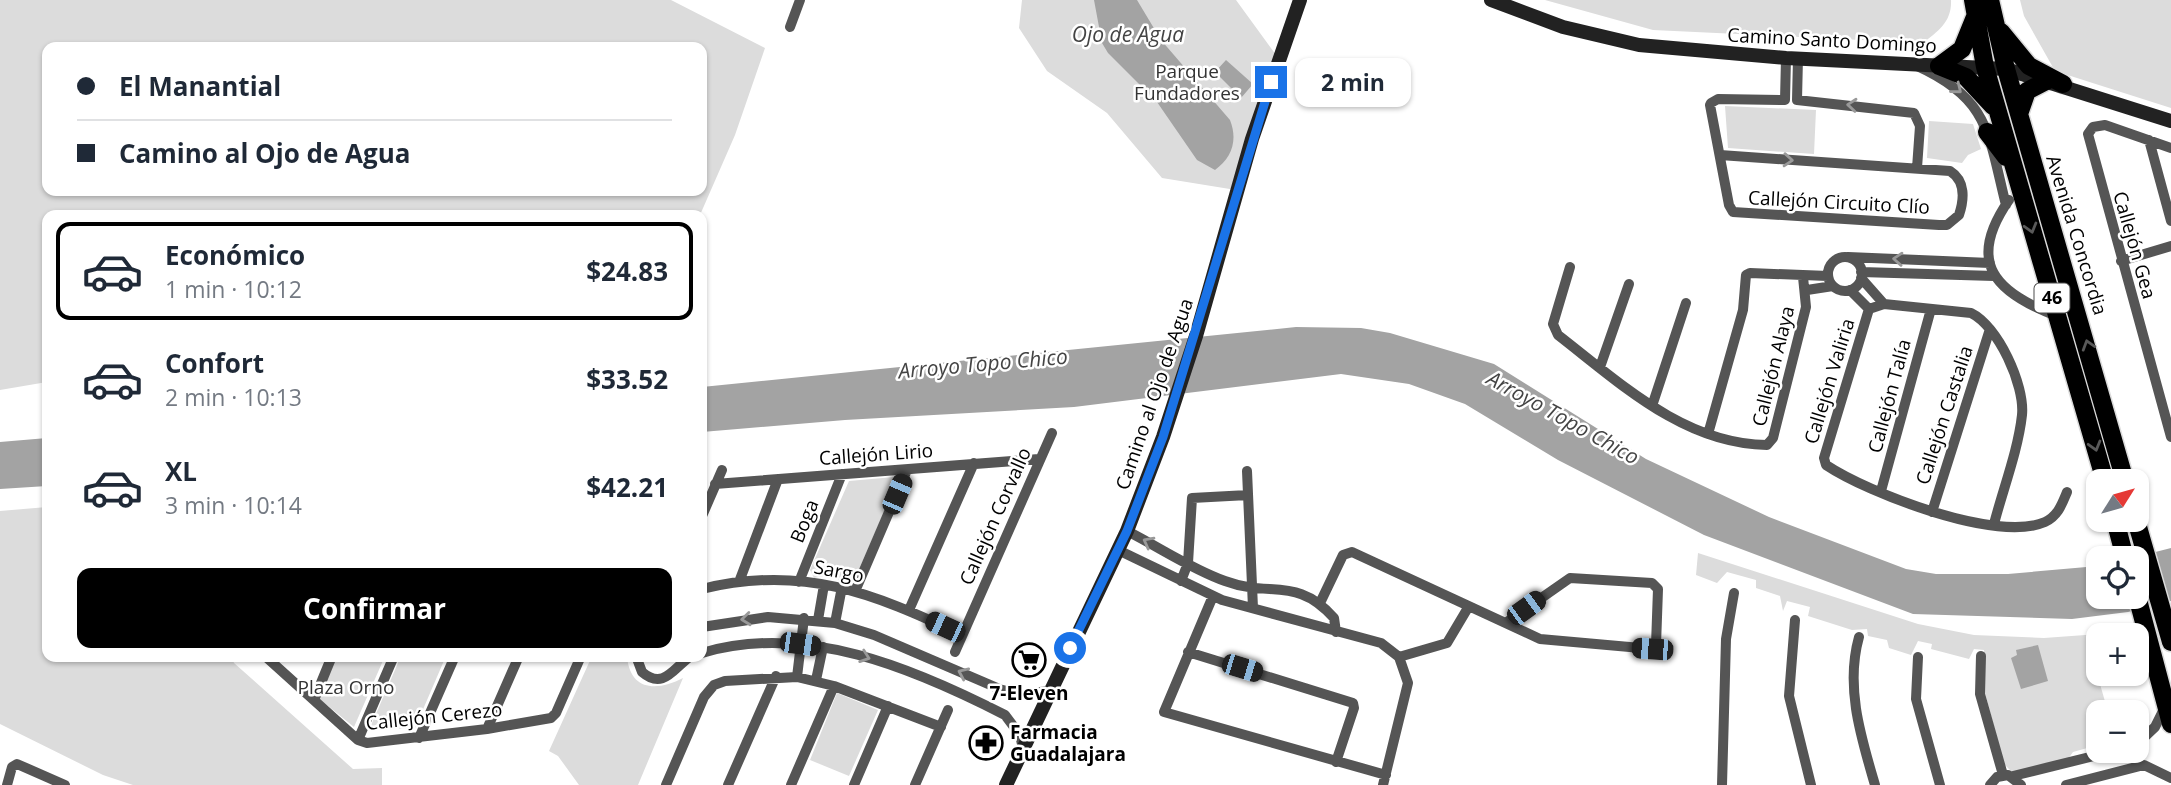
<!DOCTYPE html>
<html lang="es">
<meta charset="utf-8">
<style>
body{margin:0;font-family:"Open Sans",sans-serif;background:#f6f6f7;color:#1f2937;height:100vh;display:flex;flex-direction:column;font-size:26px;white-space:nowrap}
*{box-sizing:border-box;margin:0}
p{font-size:23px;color:#747a83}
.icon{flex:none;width:38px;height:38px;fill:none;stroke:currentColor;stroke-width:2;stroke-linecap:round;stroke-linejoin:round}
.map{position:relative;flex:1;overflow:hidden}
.details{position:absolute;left:42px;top:210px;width:665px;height:452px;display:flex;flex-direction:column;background:#fff;border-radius:14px;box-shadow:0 2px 5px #0004}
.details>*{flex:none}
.banner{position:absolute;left:42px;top:42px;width:665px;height:154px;border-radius:14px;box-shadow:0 2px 5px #0004;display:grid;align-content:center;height:154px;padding:0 35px;background:#fff}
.needle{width:46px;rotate:53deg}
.fabs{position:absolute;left:2086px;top:469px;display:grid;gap:14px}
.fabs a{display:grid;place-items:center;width:63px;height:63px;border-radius:14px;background:#fff;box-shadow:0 2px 5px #0004;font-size:35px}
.end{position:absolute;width:32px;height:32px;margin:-16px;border:9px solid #1a73e8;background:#fff;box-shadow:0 0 0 4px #fff}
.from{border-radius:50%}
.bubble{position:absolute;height:49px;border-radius:14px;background:#fff;box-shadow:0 2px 5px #0004;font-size:23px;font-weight:700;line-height:49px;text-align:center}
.car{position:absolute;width:21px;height:42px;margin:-21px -10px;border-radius:9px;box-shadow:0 0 5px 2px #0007;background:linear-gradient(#222 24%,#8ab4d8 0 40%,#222 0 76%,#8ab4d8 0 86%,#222 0)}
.banner b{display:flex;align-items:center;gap:24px;height:66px;font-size:26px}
.banner b+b{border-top:2px solid #e0e1e3}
.banner i{width:18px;height:18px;background:#1f2937}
ul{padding:12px 0 0;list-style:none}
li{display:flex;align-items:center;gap:21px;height:98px;margin:0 14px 10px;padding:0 21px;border:4px solid transparent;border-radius:14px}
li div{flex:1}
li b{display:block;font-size:26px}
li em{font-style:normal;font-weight:700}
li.current{border-color:#000}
li>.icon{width:63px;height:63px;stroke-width:1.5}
.primary-button{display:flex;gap:14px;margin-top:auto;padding:14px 35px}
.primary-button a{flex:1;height:80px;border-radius:14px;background:#000;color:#fff;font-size:28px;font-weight:700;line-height:80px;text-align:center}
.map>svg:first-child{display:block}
.green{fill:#dcdcdc;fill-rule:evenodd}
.water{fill:#a3a3a3}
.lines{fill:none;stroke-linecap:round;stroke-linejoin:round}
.primary-casing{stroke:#dbdbdb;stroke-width:21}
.street{stroke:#555;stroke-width:10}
.secondary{stroke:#222;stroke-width:14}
.primary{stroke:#000;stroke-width:18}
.oneway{stroke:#999}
.oneway2{stroke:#595959}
.route{stroke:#1a73e8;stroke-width:9}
.labels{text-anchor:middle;stroke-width:5;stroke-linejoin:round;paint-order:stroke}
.shield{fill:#fff;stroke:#4c4c4c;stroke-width:2}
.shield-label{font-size:18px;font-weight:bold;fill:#000}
.street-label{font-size:19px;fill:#000;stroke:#fff}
.park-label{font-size:19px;fill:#333;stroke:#fff}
.poi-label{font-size:19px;font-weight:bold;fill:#000;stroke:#fff}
.water-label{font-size:21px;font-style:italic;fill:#444;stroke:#fff}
</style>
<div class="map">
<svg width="2171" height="785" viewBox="0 0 2171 785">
<rect width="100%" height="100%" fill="#fff"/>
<path class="green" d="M 0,0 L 671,0 L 765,48 L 735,135 L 700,215 L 47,215 L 47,382 L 0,390 ZM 47,47 L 702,47 L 702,191 L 47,191 Z
M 1022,0 L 1236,0 L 1279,59 L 1236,190 L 1162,178 L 1107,113 L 1047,71 L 1019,28 Z
M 1545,0 L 1951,0 C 1952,22 1938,31 1923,43 L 1653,30 Z
M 2020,0 L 2171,0 L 2171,108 L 2055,71 L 2024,16 Z
M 1725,106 L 1816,110 L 1814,154 L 1728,148 Z
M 1929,121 L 1973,124 L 1981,149 L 1968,155 L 1962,163 L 1927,158 Z
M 894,477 L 896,484 L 854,581 L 846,584 L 829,575 L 814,578 L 810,570 L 849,481 Z
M 47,507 L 47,656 L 231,656 L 234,663 L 353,769 L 382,768 L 382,785 L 133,785 L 103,775 L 0,724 L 0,511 Z
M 1698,553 L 1918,624 L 1974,635 L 2044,638 L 2099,634 L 2098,674 L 2110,674 L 2112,681 L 2100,684 L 2108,712 L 2098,712 L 2098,745 L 2073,752 L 2068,759 L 2013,773 L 2004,764 L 1985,693 L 1984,650 L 1974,649 L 1969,659 L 1931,649 L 1932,644 L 1918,641 L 1911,655 L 1889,648 L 1887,640 L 1868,636 L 1867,629 L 1852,630 L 1808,616 L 1810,607 L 1787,601 L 1783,611 L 1780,596 L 1756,588 L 1756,580 L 1727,572 L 1717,583 L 1696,575 Z
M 335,656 L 385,656 L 354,727 L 317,697 Z
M 401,656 L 446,656 L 415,728 L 369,730 Z
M 592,656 L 627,656 C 630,692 658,691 683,678 L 638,785 L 579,785 L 558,756 L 549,751 Z
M 837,693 L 878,710 L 849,776 L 810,760 Z"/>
<path class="water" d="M 1094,0 L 1137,0 L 1161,40 L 1230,120 C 1238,140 1232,158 1215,170 L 1197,160 L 1157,102 L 1108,53 L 1102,43 Z
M 1226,60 L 1253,84 L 1241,98 L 1215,72 Z
M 1296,327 L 1361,328 L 1390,333 L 1494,364 L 1646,459 L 1769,517 L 1906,569 L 1936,574 L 2008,574 L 2098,566 L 2098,597 L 2137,597 L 2137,558 L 2132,558 L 2171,548 L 2171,601 L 2128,612 L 2072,619 L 1913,614 L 1704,535 L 1558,460 L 1465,404 L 1409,384 L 1341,374 L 1074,407 L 845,420 L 702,432 L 702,387 Z
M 47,438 L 47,486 L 0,489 L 0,442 Z
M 2038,645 L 2048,681 L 2021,689 L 2011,658 L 2017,655 L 2016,650 Z"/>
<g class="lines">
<defs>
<path id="primary" d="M 1973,0 L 1985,67 L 2105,481
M 1990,0 L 2006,69 L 2125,481
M 2001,32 L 2029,66 L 2063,84
M 1939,66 L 1966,77 L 1993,106
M 1939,66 L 1962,49 L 1975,17
M 2019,114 L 2027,91 L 2048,80
M 1987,132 L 2006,157
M 2115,520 L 2125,558
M 2136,520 L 2171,642
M 2137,596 L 2171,724"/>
</defs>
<use href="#primary" class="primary-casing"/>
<path class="street" d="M 790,27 L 800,0
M 1798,58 L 1797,100 L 1914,113 L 1920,126 L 1917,168
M 1917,66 C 1990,99 1988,134 2006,205
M 2149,140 L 2171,221
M 2171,148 L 2105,125 L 2093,127 L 2088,134 L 2171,437
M 1720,155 L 1950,171 C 1966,181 1964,200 1959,215 L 1947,225 L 1939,225 L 1733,212 L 1729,205 L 1710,105 L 1711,103 L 1718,99 L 1785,100 L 1786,58
M 2009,200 C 1965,263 1996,293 2057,316
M 1848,257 L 1990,263
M1828 274a17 17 0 1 1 34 0a17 17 0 1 1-34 0Z
M 2121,261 L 2171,246
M 1570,267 L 1553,324 L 1558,335 C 1620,383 1684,444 1767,445 L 1773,438 L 1806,307 L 1803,277
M 1861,272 L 1994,276
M 1861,278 L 1884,304
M 1807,290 L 1833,286
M 1850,290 L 1869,309
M 1869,309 L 1824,458 L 1826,465 C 1868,493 1997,543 2045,522 C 2058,516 2062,504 2067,492
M 1869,309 L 1884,304 L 1971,313 C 1998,326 2025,385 2022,415 C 2018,451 2003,489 1994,524
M 1600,367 L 1629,284
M 1652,406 L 1686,303
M 1708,434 L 1743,310 L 1746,275 L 1750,273 L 1828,276
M 1247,471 L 1253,608
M 715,484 L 1039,459
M 1881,491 L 1931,309
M 1932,512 L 1990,329
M 702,516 L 722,470
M 1127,531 C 1159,547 1191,569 1225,581 C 1271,598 1297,576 1334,618 L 1336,632
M 1118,550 L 1222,600 L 1381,643 L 1399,657 L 1408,683 L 1383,785
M 1181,581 L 1188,563 L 1192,498 L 1248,495
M 739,582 L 778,479
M 799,582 L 842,474
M 702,589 C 802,564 873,593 962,635
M 856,589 L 907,470
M 1213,596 L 1164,712 L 1386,775
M 1320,603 L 1343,555 L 1352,552 L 1540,639 L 1652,649 L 1656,645 L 1658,589 L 1652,583 L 1570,578 L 1507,622
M 909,610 L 974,463
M 818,620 L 824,585
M 1795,620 L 1789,696 L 1811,785
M 835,623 L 842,587
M 702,627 L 768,617 L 835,623 L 874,635 L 1002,690 L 1026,695 L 1051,690
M 1859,637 C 1845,687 1861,737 1875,785
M 955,652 L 1052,433
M 1188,652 L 1353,703 L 1354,708 L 1336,762
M 702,653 C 805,622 913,668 1005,715 L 1020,735 L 1023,749
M 265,656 L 358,740 L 367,743 L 487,729 L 551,718 L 556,713 L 581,656
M 636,656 L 642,672 C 664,691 674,667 691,656
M 1981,656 L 1980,694 L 2003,775
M 1399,657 L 1447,643 L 1469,606
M 1918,657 L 1916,699 L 1940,785
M 797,677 L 804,618
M 816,680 L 823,647
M 314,700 L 332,656
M 487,729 L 519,656
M 419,738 L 455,656
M 358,740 L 394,656
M 2137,744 L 2155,727 L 2165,707
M 2013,776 L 2114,751
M 7,785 L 12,767 L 17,764 L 65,785
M 666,785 L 704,697 L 714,685 L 725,681 L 797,677 L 834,686 L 941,727
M 728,785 L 776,676
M 791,785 L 834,686
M 854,785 L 888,706
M 915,785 L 948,710
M 1722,785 L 1726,639 L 1734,593
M 1990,785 L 1997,777 L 2008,775 L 2021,785
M 2066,785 L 2144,765 L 2171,778"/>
<path class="secondary" d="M 1491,0 L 1563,27 L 1639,45 L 1786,58 L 2006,69 L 2171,121
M 1006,785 L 1127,531 L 1163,437 L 1196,336 L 1252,139 L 1300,0"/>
<use href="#primary" class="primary"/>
</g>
<defs><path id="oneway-chevron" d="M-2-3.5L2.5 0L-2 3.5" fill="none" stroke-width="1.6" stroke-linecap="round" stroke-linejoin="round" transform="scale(1.75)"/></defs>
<g class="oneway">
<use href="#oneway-chevron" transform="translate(1957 89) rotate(39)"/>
<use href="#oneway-chevron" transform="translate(1852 105) rotate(-175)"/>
<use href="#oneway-chevron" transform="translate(1788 160) rotate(4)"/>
<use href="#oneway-chevron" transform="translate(1898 259) rotate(-176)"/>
<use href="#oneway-chevron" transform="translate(1148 542) rotate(-152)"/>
<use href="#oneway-chevron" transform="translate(746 619) rotate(174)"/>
<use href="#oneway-chevron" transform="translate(865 657) rotate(19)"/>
<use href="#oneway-chevron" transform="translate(963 673) rotate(-156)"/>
</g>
<g class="oneway2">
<use href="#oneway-chevron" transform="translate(2031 228) rotate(74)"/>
<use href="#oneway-chevron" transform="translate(2088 345) rotate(-107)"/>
<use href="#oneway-chevron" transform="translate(2095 446) rotate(74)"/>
</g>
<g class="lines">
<path class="route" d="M 1070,648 L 1127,531 L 1163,437 L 1271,82"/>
</g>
<defs>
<symbol id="supermarket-ring" viewBox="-11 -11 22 22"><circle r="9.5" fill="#fff" stroke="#000" stroke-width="1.5"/><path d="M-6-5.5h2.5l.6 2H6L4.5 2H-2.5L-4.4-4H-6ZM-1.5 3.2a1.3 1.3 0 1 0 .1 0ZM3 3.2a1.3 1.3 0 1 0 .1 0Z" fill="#000"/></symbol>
<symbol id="pharmacy-ring" viewBox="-11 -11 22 22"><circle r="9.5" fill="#fff" stroke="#000" stroke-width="1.5"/><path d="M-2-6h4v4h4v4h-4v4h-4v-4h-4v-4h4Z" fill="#000"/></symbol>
</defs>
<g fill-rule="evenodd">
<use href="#supermarket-ring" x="1010" y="641" width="38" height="38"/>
<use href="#pharmacy-ring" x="967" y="724" width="38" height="38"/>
</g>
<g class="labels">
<rect class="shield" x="2034.5" y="283.5" width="35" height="29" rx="5"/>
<g class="shield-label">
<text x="2052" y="304">46</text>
</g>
<g class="street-label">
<text transform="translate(1832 40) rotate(3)" y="7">Camino Santo Domingo</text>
<text transform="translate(1839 202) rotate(3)" y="7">Callejón Circuito Clío</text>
<text transform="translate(2077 235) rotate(73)" y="7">Avenida Concordia</text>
<text transform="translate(2135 245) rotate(74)" y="7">Callejón Gea</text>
<text transform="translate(1773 366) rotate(-76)" y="7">Callejón Alaya</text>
<text transform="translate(1829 381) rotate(-73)" y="7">Callejón Valiria</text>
<text transform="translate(1154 394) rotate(-71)" y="7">Camino al Ojo de Agua</text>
<text transform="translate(1889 396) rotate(-75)" y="7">Callejón Talía</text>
<text transform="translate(1944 415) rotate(-72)" y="7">Callejón Castalia</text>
<text transform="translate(876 454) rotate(-4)" y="7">Callejón Lirio</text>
<text transform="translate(995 516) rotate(-66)" y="7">Callejón Corvallo</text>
<text transform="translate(804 521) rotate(-68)" y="7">Boga</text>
<text transform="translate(839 571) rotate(11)" y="7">Sargo</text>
<text transform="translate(434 716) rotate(-6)" y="7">Callejón Cerezo</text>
</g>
<g class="park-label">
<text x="1187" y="78">Parque<tspan x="1187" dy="22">Fundadores</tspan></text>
<text x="346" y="694">Plaza Orno</text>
</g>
<g class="poi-label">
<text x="1029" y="700">7-Eleven</text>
<text x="1010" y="739" text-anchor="start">Farmacia<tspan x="1010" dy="22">Guadalajara</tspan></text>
</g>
<g class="water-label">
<text x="1128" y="42">Ojo de Agua</text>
<text transform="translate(983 364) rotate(-5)" y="7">Arroyo Topo Chico</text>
<text transform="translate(1563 418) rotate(29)" y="7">Arroyo Topo Chico</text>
</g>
</g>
</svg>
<div class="fabs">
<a><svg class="needle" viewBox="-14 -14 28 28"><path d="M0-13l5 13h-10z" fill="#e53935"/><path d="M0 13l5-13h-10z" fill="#747a83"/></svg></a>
<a><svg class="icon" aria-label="locate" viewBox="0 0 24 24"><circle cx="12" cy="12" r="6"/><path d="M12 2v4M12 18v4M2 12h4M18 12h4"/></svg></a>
<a>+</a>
<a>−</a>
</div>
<i class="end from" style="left:1070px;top:648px"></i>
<i class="end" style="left:1271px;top:82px"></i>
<div class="bubble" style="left:1295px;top:58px;width:116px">2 min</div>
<i class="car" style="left:897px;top:494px;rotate:23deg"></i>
<i class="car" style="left:1526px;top:608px;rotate:54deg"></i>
<i class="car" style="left:945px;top:627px;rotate:295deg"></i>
<i class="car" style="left:800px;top:644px;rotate:98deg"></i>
<i class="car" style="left:1652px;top:649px;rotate:274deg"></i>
<i class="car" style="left:1242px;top:668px;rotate:107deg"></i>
<div class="banner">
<b><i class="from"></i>El Manantial</b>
<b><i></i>Camino al Ojo de Agua</b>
</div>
<section class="details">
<ul>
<li class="current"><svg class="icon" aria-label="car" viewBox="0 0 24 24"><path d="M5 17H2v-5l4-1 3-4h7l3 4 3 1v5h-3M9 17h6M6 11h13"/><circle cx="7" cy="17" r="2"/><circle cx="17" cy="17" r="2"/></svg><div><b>Económico</b><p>1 min · 10:12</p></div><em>$24.83</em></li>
<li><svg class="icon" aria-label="car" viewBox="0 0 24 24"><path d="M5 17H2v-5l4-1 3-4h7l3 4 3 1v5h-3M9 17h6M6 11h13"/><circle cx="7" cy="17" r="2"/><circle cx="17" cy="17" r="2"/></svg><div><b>Confort</b><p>2 min · 10:13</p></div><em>$33.52</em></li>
<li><svg class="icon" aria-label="car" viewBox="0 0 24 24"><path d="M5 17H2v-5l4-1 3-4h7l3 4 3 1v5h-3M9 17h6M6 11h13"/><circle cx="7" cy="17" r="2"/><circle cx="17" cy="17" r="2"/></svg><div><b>XL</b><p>3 min · 10:14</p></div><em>$42.21</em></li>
</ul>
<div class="primary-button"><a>Confirmar</a></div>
</section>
</div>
